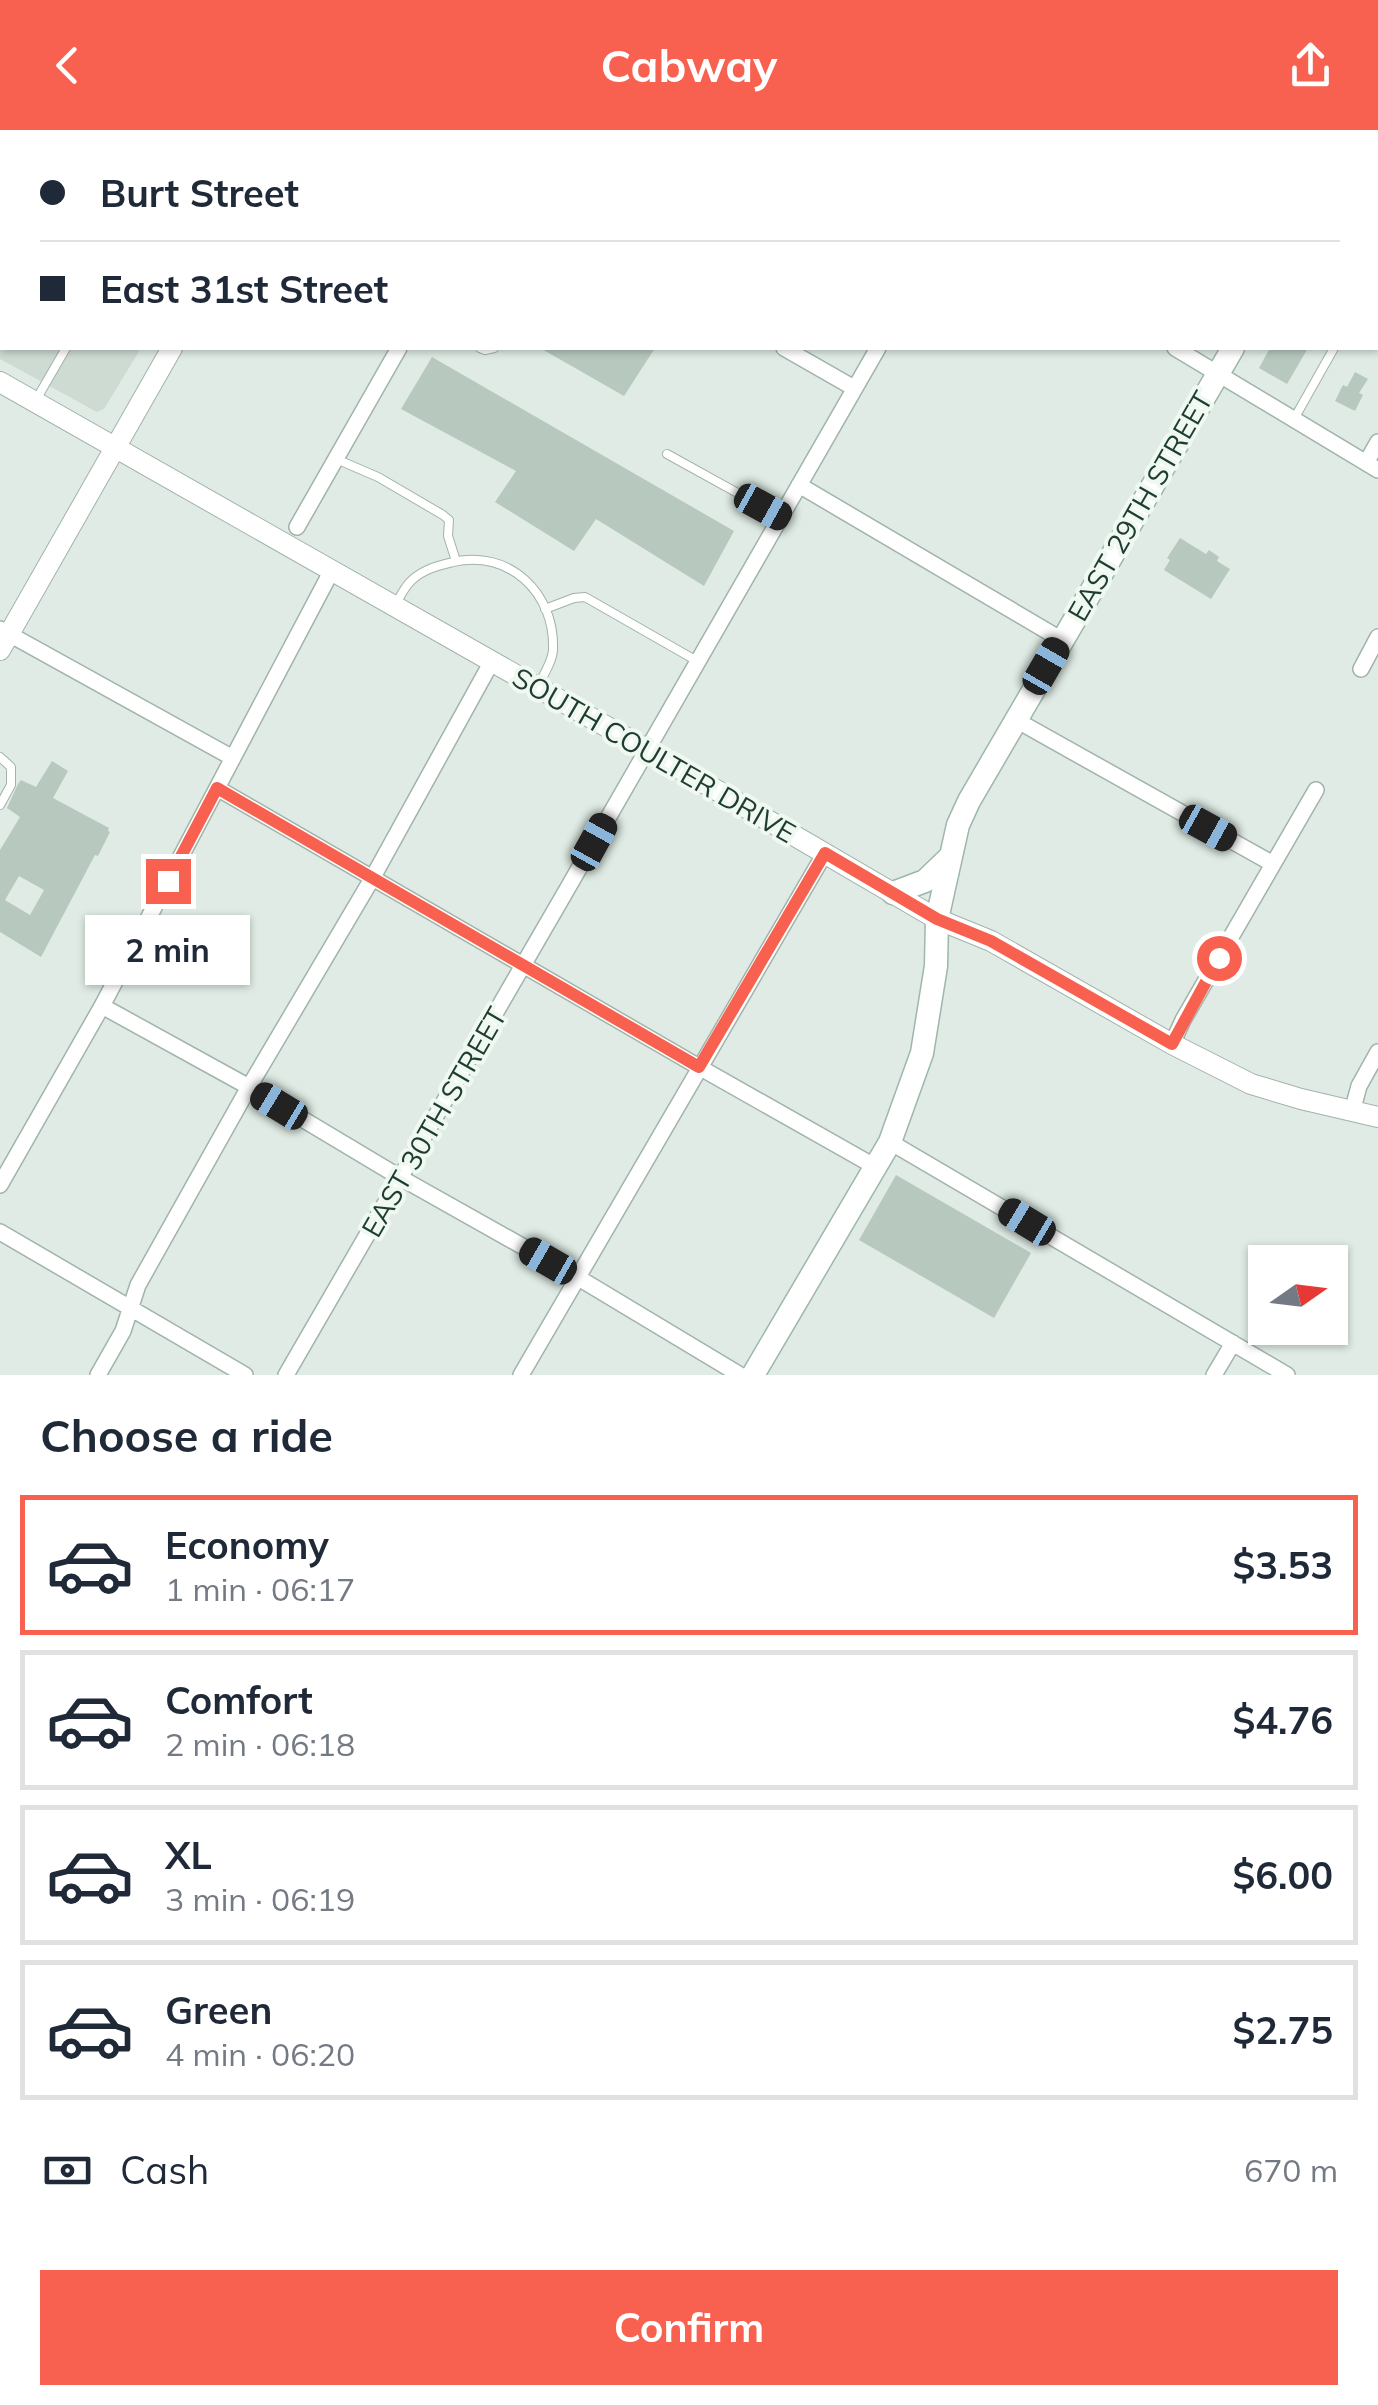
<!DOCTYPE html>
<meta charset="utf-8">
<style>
body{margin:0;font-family:Mulish,sans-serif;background:#f2f2f3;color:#1f2937;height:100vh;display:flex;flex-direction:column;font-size:38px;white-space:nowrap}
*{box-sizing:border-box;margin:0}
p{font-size:32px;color:#747a83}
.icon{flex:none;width:55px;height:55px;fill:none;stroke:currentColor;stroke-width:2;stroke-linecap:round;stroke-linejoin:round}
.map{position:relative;height:1245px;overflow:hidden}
.panel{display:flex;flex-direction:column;background:#fff;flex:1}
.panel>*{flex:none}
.banner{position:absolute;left:0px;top:0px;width:1380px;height:220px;box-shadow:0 2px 8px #0004;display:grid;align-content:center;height:220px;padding:0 40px;background:#fff}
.needle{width:65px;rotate:76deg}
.tools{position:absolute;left:1248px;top:1115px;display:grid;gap:20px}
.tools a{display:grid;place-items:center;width:100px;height:100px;border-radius:0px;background:#fff;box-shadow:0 2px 8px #0004;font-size:50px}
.end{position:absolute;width:45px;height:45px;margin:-22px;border:12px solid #f86150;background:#fff;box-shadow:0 0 0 5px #fff}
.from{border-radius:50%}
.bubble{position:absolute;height:70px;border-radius:0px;background:#fff;box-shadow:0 2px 8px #0004;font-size:32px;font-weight:700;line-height:70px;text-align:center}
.car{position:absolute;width:30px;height:60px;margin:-30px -15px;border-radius:12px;box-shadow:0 0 8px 2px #0007;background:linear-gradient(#222 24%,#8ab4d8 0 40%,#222 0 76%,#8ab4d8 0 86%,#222 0)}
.banner b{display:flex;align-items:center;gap:35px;height:95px;font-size:38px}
.banner b+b{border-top:2px solid #e0e1e3}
.banner i{width:25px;height:25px;background:#1f2937}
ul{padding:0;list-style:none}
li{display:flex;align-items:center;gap:30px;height:140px;margin:0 20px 15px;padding:0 20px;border:5px solid #e0e1e3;border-radius:0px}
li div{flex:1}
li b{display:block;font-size:38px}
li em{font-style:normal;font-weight:700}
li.current{border-color:#f86150}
li>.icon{width:90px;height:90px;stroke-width:1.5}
h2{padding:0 40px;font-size:45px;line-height:120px}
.pay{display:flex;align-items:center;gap:25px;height:110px;padding:0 40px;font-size:38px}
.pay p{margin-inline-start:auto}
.primary-button{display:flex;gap:20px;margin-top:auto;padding:20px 40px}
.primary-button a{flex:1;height:115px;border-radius:0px;background:#f86150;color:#fff;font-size:40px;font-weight:700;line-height:115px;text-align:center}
header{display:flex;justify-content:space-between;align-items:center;height:130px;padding:0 40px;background:#f86150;color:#fff;font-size:45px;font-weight:700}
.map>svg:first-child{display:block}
.built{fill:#cddbd3}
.building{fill:#b7c9bf;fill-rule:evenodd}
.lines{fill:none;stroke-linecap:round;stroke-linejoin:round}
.service-casing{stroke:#a2b3aa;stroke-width:10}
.minor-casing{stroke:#a2b3aa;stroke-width:18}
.tertiary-casing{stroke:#a2b3aa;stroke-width:22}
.secondary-casing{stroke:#9db7aa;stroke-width:25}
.service{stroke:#fff;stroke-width:8}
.minor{stroke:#fff;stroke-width:15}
.tertiary{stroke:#fff;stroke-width:20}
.secondary{stroke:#fff;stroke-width:22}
.route{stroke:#f86150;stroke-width:12}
.labels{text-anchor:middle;stroke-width:8;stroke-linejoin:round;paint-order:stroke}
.street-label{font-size:28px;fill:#1f3c30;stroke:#f0f8f2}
</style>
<header><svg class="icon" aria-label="back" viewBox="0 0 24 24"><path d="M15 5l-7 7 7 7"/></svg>Cabway<svg class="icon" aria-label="share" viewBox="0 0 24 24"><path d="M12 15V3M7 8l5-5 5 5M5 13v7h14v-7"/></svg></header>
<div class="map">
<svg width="1378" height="1245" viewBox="0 0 1378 1245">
<rect width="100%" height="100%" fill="#dfebe4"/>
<path class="built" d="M 0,0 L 270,0 L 268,2 L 2,2 L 2,218 L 141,218 L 104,279 L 97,282 L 0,229 Z"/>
<path class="building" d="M 540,218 L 655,218 L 624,266 Z
M 1270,218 L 1308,218 L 1287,254 L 1259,238 Z
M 432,227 L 734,401 L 704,456 L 596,389 L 574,421 L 495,372 L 516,341 L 401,279 Z
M 1355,242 L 1368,249 L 1359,263 L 1363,265 L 1355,281 L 1335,271 L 1343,255 L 1347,257 Z
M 1180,408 L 1206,424 L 1209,420 L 1219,427 L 1217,431 L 1230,439 L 1211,469 L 1164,440 L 1170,430 L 1167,428 Z
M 52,631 L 68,641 L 53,668 L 109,698 L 108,701 L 110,702 L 98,726 L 95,725 L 41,827 L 0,802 L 0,720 L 20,687 L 7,678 L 18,654 L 21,650 L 36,657 ZM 19,746 L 44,760 L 30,785 L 5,770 Z
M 896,1045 L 1031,1123 L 994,1188 L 859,1110 Z"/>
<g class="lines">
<defs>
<path id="service" d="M 212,0 L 216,2
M 189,2 L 191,0
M 480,218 L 485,220 L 494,218
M 36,270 L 66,218
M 1294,289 L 1334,218
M 667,324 L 781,387
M 336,329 L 378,347 L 443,385 L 449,390 L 448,406 L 456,431
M 395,476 C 400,467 404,457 412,450 C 424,439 437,436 453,432 C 509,419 555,463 553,519 C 553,530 544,544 539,554
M 545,479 L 574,468 L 585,467 L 697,531
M 0,627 L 11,637 L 11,655 L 0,675"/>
<path id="minor" d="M 800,0 L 804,2
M 526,2 L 527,0
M 1004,2 L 1005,0
M 784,218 L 854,258
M 1175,218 L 1378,340
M 1366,333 L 1378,312
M 799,355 L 1062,510
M 297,397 L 399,218
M 0,499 L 233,628
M 1361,539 L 1378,507
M 1016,590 L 1273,734
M 217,658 L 699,937 L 874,1036
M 102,876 L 249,957 L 401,1048 L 577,1147 L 740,1245
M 1172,914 L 1183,890 L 1316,660
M 1352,982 L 1359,956 L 1378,922
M 890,1012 L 1287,1245
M 0,1055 L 102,876 L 331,442
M 0,1102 L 245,1245
M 98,1245 L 123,1201 L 138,1155 L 249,957 L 373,747 L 491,533
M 286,1245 C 485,904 681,560 878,218
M 521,1245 L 825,723
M 1214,1245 L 1233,1213"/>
<path id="tertiary" d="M 294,2 L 296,0
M 0,252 L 646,619 L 937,789 L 991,811 L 1172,914 L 1251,954 L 1301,969 L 1378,987
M 0,520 L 172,218"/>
<path id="secondary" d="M 1357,2 L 1359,0
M 893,763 L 925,751 L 949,728
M 753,1245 L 890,1012 L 922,923 L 936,836 L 937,789 L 958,695 L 969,671 L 1233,218"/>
</defs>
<use href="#service" class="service-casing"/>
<use href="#minor" class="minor-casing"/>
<use href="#tertiary" class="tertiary-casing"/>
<use href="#secondary" class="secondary-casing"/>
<use href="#service" class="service"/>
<use href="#minor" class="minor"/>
<use href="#tertiary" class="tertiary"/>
<use href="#secondary" class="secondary"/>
</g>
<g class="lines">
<path class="route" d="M 168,751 L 217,658 L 699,937 L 825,723 L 937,789 L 991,811 L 1172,914 L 1219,828"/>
</g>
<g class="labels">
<g class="street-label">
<text transform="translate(1140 376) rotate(-60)" y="10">EAST 29TH STREET</text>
<text transform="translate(654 625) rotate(30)" y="10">SOUTH COULTER DRIVE</text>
<text transform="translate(434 992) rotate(-60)" y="10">EAST 30TH STREET</text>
</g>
</g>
</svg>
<div class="tools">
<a><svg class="needle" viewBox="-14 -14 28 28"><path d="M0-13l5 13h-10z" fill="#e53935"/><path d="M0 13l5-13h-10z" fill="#747a83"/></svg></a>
</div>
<i class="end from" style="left:1219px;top:828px"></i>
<i class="end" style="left:168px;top:751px"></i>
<div class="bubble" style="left:85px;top:785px;width:165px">2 min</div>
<i class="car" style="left:763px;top:377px;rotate:119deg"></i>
<i class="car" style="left:1046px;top:536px;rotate:30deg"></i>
<i class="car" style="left:1208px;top:698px;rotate:119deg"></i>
<i class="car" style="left:594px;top:712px;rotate:29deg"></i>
<i class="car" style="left:279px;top:976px;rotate:301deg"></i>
<i class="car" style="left:1027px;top:1092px;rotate:301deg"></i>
<i class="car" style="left:548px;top:1131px;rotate:300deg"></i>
<div class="banner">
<b><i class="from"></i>Burt Street</b>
<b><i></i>East 31st Street</b>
</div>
</div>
<section class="panel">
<h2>Choose a ride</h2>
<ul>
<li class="current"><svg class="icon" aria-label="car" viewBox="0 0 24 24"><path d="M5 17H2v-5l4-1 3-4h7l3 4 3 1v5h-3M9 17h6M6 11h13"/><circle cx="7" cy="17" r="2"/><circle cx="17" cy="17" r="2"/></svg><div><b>Economy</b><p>1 min · 06:17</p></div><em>$3.53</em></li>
<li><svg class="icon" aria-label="car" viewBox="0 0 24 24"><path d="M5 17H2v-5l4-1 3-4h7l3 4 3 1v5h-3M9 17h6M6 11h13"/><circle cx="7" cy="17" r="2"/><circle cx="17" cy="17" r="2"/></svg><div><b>Comfort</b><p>2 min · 06:18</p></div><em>$4.76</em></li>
<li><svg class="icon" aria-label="car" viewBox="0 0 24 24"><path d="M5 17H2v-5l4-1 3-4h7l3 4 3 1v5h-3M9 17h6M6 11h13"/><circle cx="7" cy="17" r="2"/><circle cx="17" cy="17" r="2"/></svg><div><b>XL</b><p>3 min · 06:19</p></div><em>$6.00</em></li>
<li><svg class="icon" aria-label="car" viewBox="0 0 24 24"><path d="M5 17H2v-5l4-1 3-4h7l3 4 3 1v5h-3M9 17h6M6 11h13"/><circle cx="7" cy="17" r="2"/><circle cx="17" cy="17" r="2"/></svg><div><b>Green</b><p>4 min · 06:20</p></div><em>$2.75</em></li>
</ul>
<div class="pay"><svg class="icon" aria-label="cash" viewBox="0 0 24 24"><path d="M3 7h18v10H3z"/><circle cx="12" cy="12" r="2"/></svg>Cash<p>670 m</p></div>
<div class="primary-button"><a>Confirm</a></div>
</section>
